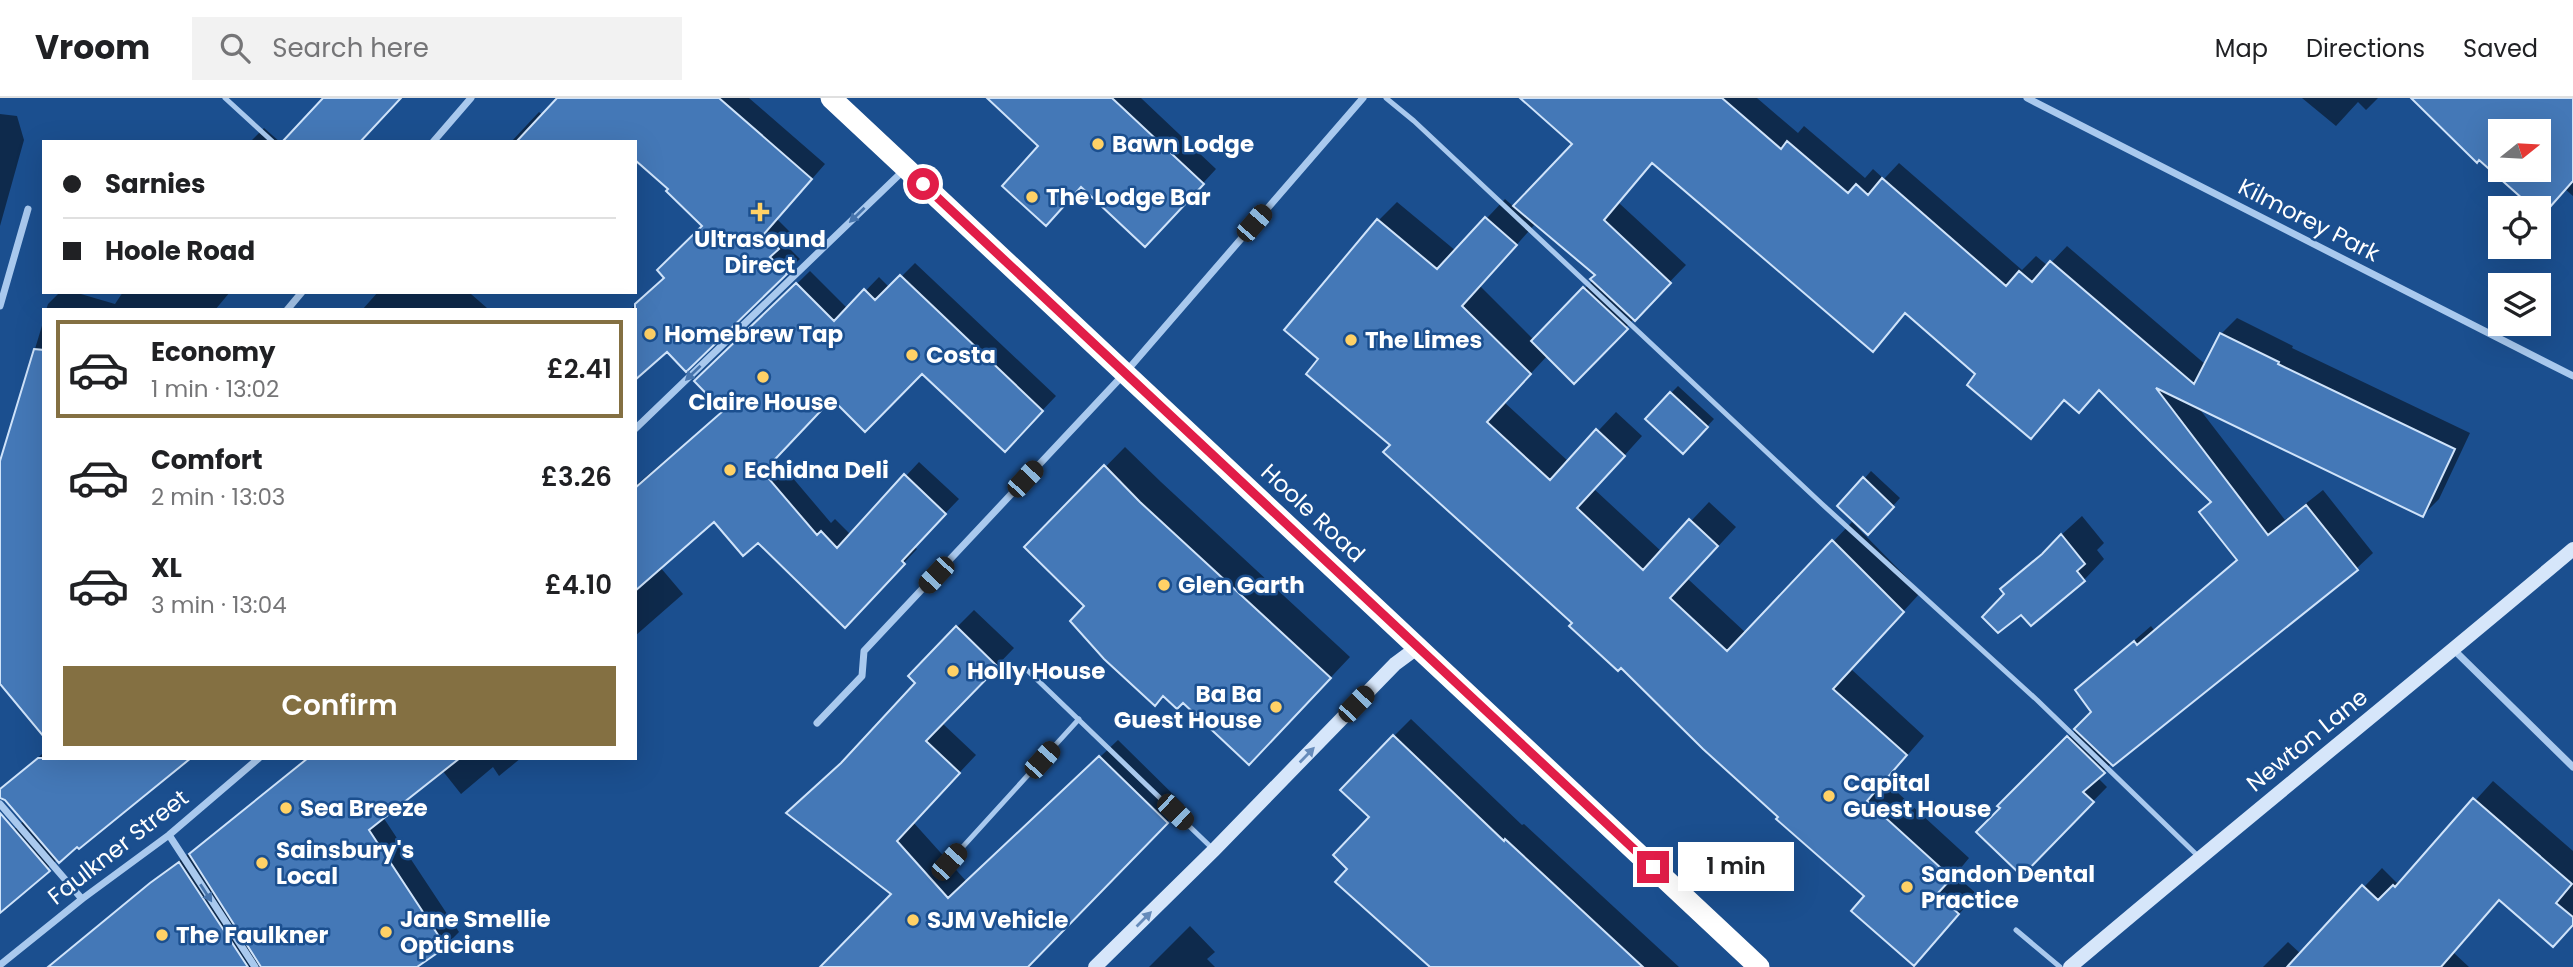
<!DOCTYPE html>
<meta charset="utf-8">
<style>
body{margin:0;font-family:Poppins,sans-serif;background:#f2f2f2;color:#202124;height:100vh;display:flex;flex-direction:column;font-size:26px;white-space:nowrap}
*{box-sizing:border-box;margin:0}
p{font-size:23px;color:#757577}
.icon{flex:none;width:38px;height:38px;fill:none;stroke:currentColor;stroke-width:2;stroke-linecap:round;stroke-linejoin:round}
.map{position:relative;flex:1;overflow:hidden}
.panel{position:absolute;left:42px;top:210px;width:595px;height:452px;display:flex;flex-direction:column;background:#fff;border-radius:0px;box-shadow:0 7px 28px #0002}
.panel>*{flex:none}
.hud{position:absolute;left:42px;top:42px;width:595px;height:154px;border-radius:0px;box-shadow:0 7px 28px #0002;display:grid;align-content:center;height:154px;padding:0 21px;background:#fff}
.needle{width:46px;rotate:72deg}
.fabs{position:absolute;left:2488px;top:21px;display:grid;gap:14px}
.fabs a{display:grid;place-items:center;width:63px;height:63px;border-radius:0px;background:#fff;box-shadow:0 7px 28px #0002;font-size:35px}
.end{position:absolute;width:32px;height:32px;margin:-16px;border:9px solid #e11d48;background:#fff;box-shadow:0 0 0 4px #fff}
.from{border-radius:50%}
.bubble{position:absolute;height:49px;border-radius:0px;background:#fff;box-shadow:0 7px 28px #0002;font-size:23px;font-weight:600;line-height:49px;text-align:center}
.car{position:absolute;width:21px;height:42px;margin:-21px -10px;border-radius:9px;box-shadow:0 0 5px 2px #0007;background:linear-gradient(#222 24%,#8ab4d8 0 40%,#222 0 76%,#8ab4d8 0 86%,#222 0)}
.hud b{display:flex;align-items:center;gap:24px;height:66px;font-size:26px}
.hud b+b{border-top:2px solid #e0e0e0}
.hud i{width:18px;height:18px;background:#202124}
ul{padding:12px 0 0;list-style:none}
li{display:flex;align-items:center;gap:21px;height:98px;margin:0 14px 10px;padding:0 7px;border:4px solid transparent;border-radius:0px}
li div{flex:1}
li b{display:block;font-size:26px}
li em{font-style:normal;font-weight:600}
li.active{border-color:#847042}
li>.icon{width:63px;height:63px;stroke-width:1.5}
.action{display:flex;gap:14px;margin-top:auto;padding:14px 21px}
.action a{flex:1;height:80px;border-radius:0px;background:#847042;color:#fff;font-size:28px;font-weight:600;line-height:80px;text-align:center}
header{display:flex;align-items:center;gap:42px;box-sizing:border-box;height:98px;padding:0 35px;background:#fff;border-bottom:2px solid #e0e0e0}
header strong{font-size:33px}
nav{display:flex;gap:38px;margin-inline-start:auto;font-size:24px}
.search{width:490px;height:63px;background:#f2f2f2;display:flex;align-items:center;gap:18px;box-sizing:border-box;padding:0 24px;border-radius:0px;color:#757577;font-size:26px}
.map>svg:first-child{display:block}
.shadow{fill:#0007;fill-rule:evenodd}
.building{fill:#4478b7;stroke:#cfe3fa;stroke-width:2;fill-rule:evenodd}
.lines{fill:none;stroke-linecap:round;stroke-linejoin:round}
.lane{stroke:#a9c9ee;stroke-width:5}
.street{stroke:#a9c9ee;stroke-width:7}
.secondary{stroke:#d6e6fa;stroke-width:14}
.highway{stroke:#fff;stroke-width:21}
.oneway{fill:#4674ac}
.oneway2{fill:#668bba}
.route{stroke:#e11d48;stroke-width:9}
.poi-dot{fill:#ffd166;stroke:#1b4f8f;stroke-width:2.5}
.labels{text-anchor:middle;stroke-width:5;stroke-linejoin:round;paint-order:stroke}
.poi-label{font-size:23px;font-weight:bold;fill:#fff;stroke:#1b4f8f;text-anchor:start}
.street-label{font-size:23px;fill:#fff;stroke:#1b4f8f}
</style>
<header>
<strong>Vroom</strong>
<div class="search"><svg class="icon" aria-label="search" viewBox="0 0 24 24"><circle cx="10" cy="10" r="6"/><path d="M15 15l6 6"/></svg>Search here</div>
<nav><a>Map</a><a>Directions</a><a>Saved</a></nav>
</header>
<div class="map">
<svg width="2573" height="869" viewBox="0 0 2573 869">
<rect width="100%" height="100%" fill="#1b4f8f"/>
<path class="shadow" d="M 559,0 L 749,0 L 825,66 L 777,121 L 792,136 L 783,144 L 800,161 L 686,271 L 635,212 L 630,212 L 665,179 L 704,128 L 670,91 L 635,44 L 511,44 L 539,14 L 543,17 Z
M 1001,0 L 1141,0 L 1216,71 L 1159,133 L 1040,48 Z
M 1523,0 L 1757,0 L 1798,35 L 1804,28 L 1865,80 L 1873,71 L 1884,81 L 1899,65 L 2022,172 L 2036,158 L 2048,168 L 2067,148 L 2205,266 L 2221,236 L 2237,220 L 2293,248 L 2292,250 L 2470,335 L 2439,401 L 2423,417 L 2198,309 L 2285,422 L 2323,392 L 2373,455 L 2356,471 L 2112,665 L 2097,679 L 2107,689 L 2022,776 L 2000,708 L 2093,614 L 2077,592 L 2151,528 L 2154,532 L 2239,460 L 2213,403 L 2101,291 L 2079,313 L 2065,301 L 2031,338 L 1978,276 L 1907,214 L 1873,251 L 1653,64 L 1619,105 L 1686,167 L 1574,283 L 1548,257 L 1504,304 L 1569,364 L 1616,314 L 1642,338 L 1594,391 L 1662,454 L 1709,404 L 1736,429 L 1688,481 L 1746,535 L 1852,424 L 1921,494 L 1851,571 L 1924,638 L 1885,683 L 1969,760 L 1955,777 L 1977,796 L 1914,866 L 1866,798 L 1574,525 L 1392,347 L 1321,261 L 1378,123 L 1397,104 L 1456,153 L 1505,101 L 1514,109 L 1575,46 ZM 1536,125 L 1598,177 L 1534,242 L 1480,188 Z
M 2302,0 L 2378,0 L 2366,12 L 2358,4 L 2336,28 Z
M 2413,0 L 2573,0 L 2573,98 L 2565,91 L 2541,116 L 2539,110 L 2535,110 ZM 2501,33 L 2539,33 L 2539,72 L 2501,72 Z
M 0,16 L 17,18 L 24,42 L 0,128 Z
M 264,30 L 280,44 L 250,44 Z
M 915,165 L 1056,298 L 1018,338 L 922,274 L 832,299 L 775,359 L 831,425 L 835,421 L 851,437 L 919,364 L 959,401 L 914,448 L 917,451 L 858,514 L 758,442 L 714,422 L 660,469 L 683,496 L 635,538 L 635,388 L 724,312 L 697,283 L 810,173 L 848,211 L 879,179 L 890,190 Z
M 60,194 L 74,194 L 115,206 L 123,194 L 230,194 L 215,212 L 46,212 L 48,206 Z
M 378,194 L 472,194 L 471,196 L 487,210 L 362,212 Z
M 44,221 L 44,636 L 0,583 L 0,367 Z
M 1678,288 L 1714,321 L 1690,347 L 1671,295 Z
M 1125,349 L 1161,384 L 1350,559 L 1269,645 L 1087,508 L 1027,449 Z
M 1871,373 L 1900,400 L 1875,428 L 1864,381 Z
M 2082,418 L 2104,445 L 2097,452 L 2104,461 L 2084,482 L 2006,496 L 2002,491 Z
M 974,512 L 1014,550 L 942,625 L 976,657 L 913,724 L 967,784 L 1118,642 L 1184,707 L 1025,869 L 855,869 L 894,796 L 851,656 L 917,585 L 957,529 Z
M 1411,621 L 1522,727 L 1524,726 L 1679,869 L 1440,869 L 1350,771 L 1371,719 L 1394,638 Z
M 44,654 L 44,660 L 189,660 L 79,749 L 77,747 L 58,761 L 0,813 L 0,744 L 29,718 L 20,677 Z
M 307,660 L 521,660 L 499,678 L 493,669 L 461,696 L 442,672 L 383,719 L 459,834 L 445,848 L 414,869 L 48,869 L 166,772 L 194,752 L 195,753 Z
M 2493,683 L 2573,753 L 2573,827 L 2501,801 L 2454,855 L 2469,869 L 2263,869 L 2288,844 L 2301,856 L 2382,770 L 2397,785 L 2413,771 Z
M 1190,828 L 1215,854 L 1207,861 L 1215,869 L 1149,869 Z"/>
<path class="building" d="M 323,0 L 401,0 L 360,44 L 282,44 Z
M 557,0 L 719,0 L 812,81 L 764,136 L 779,151 L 770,159 L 787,176 L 686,274 L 667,254 L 635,282 L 635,206 L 664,180 L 657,172 L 702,128 L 666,93 L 668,91 L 635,62 L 635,44 L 516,44 Z
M 987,0 L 1112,0 L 1204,86 L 1145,149 L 1081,89 L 1046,128 L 1002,88 L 1038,48 Z
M 1520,0 L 1722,0 L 1781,51 L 1787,43 L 1848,95 L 1856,86 L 1868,97 L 1882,80 L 2006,188 L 2019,173 L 2032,184 L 2050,163 L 2194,286 L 2220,235 L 2279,264 L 2278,266 L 2455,351 L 2423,419 L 2156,290 L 2268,437 L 2306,407 L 2358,472 L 2113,668 L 2074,631 L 2091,614 L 2075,592 L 2134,543 L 2137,547 L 2237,462 L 2199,414 L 2211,404 L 2099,292 L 2079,315 L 2064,302 L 2031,341 L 1967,287 L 1975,276 L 1905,215 L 1873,254 L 1652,65 L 1604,122 L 1671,185 L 1635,223 L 1590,181 L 1595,177 L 1513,108 L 1572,46 Z
M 2411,0 L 2573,0 L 2573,83 L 2542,118 L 2539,110 L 2533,110 L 2479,62 L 2477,65 ZM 2501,33 L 2539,33 L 2539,72 L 2501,72 Z
M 1485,119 L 1517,147 L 1462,208 L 1531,276 L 1487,324 L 1550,382 L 1596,331 L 1625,358 L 1577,410 L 1643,472 L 1689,421 L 1718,448 L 1670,500 L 1727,553 L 1832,442 L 1904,514 L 1833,591 L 1907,657 L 1867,703 L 1952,780 L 1937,796 L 1959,816 L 1914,868 L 1851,813 L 1864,798 L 1776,721 L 1778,719 L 1703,651 L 1621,570 L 1618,573 L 1569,528 L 1572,525 L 1383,354 L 1390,347 L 1306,276 L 1318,261 L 1284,232 L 1377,121 L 1437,171 Z
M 900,177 L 1043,313 L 1005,354 L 922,276 L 865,334 L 832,301 L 763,374 L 817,437 L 821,433 L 837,450 L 904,376 L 946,416 L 902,463 L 905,466 L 845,530 L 758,445 L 743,458 L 714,424 L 635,493 L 635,390 L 723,313 L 694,283 L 796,185 L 834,223 L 864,191 L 875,202 Z
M 1583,189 L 1628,231 L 1574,286 L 1531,243 Z
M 34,251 L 44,252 L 44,639 L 0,586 L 0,363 Z
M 1670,294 L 1708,329 L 1683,356 L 1645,321 Z
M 1104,367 L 1140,404 L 1331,580 L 1249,667 L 1183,605 L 1177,611 L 1163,598 L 1155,608 L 1104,561 L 1070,523 L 1084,508 L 1024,449 Z
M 1863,379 L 1894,409 L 1868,437 L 1837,408 Z
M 2061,436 L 2085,466 L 2077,473 L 2085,483 L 2031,528 L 2021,517 L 1998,535 L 1982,519 L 2004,496 L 2000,491 L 2042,456 Z
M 956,528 L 998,569 L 926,643 L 960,675 L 897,743 L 948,800 L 1099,658 L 1168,725 L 1028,869 L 820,869 L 891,796 L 786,715 L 841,665 L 915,585 L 908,578 Z
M 1393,637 L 1504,743 L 1505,741 L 1643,869 L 1430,869 L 1335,784 L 1347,771 L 1333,757 L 1369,719 L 1340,692 Z
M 2067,638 L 2105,675 L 2083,694 L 2094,704 L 2022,778 L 1976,734 L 2000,710 L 1997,708 Z
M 38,660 L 191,660 L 79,751 L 77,749 L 59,765 L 5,702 L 0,700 L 0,691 Z
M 308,660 L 460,660 L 369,732 L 446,849 L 417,869 L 261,869 L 189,756 Z
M 2473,700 L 2572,786 L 2556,805 L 2573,819 L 2573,827 L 2553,849 L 2499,802 L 2441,869 L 2287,869 L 2362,787 L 2378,802 L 2393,787 L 2395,789 Z
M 0,715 L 50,773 L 0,815 Z
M 179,764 L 248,869 L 48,869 L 150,785 Z"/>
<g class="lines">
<path class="lane" d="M 225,0 L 273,44
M 1386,0 L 1414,23 L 1822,406 L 2037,602 L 2199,759
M 1026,571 L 1214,752
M 949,764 L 1079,621
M 2016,832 L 2060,869"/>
<path class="street" d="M 2027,0 L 2573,278
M 433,44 L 471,0
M 0,208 L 28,111
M 287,212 L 302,194
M 635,331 L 903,73
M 2454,552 L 2573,669
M 817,625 L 862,578 L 864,553 L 1125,275 L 1363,0
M 0,706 L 82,801
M 169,737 L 255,869
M 0,867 L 82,801 L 169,737 L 259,660"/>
<path class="secondary" d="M 1095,869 L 1214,752 L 1395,566 L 1418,549
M 2070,869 C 2236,728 2406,592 2573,451"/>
<path class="highway" d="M 831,0 L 1759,869"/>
</g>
<defs><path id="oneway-solid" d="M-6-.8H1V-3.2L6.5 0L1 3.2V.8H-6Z" transform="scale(1.75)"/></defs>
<g class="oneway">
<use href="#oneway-solid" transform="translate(857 117) rotate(136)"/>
<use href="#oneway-solid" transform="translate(693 275) rotate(136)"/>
<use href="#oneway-solid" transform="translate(206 795) rotate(57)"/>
</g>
<g class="oneway2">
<use href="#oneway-solid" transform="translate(1307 657) rotate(-46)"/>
<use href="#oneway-solid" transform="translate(1144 821) rotate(-45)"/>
</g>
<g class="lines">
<path class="route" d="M 923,86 L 1653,769"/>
</g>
<g class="poi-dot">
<circle cx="1098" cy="46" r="7"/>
<circle cx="1032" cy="99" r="7"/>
<path d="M756.5 103.5h7v7h7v7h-7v7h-7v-7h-7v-7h7z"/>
<circle cx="650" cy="236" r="7"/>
<circle cx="1351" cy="242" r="7"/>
<circle cx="912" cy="257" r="7"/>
<circle cx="763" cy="279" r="7"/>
<circle cx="730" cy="372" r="7"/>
<circle cx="1164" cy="487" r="7"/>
<circle cx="953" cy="573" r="7"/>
<circle cx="1276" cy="609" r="7"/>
<circle cx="1829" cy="698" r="7"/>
<circle cx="286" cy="710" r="7"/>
<circle cx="262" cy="765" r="7"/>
<circle cx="1907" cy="789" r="7"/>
<circle cx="913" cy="822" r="7"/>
<circle cx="386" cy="834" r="7"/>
<circle cx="162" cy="837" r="7"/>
</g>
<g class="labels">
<g class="poi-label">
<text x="1112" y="54">Bawn Lodge</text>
<text x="1046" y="107">The Lodge Bar</text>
<text x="760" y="149" text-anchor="middle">Ultrasound<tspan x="760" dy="26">Direct</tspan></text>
<text x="664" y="244">Homebrew Tap</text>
<text x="1365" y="250">The Limes</text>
<text x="926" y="265">Costa</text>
<text x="763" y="312" text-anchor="middle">Claire House</text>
<text x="744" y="380">Echidna Deli</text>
<text x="1178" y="495">Glen Garth</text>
<text x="967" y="581">Holly House</text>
<text x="1262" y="604" text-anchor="end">Ba Ba<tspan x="1262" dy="26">Guest House</tspan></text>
<text x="1843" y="693">Capital<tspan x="1843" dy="26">Guest House</tspan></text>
<text x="300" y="718">Sea Breeze</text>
<text x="276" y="760">Sainsbury's<tspan x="276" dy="26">Local</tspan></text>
<text x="1921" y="784">Sandon Dental<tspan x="1921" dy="26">Practice</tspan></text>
<text x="400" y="829">Jane Smellie<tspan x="400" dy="26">Opticians</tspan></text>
<text x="927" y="830">SJM Vehicle</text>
<text x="176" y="845">The Faulkner</text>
</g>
<g class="street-label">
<text transform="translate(2309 122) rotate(27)" y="8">Kilmorey Park</text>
<text transform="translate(1313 415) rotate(43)" y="8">Hoole Road</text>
<text transform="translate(2307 642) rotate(-39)" y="8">Newton Lane</text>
<text transform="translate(118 749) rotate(-38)" y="8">Faulkner Street</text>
</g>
</g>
</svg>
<div class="fabs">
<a><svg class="needle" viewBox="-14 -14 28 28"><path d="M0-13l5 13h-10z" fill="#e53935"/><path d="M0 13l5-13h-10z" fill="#757577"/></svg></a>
<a><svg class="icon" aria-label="locate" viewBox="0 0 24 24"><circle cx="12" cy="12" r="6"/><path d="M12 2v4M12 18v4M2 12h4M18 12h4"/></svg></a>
<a><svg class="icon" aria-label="layers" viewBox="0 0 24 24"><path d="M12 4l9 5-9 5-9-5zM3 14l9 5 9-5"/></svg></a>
</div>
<i class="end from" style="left:923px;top:86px"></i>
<i class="end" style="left:1653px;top:769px"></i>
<div class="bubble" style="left:1678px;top:744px;width:116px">1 min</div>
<i class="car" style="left:1254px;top:125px;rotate:41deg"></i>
<i class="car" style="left:1025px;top:381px;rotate:43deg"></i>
<i class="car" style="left:936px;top:477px;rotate:223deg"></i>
<i class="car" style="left:1356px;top:606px;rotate:44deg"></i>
<i class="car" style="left:1042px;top:662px;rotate:42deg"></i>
<i class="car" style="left:1175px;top:714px;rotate:134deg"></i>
<i class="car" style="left:949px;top:764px;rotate:42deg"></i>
<div class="hud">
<b><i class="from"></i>Sarnies</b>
<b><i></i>Hoole Road</b>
</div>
<section class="panel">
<ul>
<li class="active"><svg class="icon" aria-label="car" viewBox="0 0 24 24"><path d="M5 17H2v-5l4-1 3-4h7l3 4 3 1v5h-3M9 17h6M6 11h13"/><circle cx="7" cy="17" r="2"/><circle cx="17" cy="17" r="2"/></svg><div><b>Economy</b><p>1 min · 13:02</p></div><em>£2.41</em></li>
<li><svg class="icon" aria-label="car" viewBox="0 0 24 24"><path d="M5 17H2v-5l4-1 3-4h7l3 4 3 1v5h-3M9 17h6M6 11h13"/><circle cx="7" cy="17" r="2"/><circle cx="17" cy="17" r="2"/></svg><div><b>Comfort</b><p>2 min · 13:03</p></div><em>£3.26</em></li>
<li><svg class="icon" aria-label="car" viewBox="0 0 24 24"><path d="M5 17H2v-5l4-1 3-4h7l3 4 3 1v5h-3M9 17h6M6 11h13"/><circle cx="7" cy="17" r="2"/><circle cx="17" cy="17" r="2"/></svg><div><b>XL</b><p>3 min · 13:04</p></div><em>£4.10</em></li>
</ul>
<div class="action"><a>Confirm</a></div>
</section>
</div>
